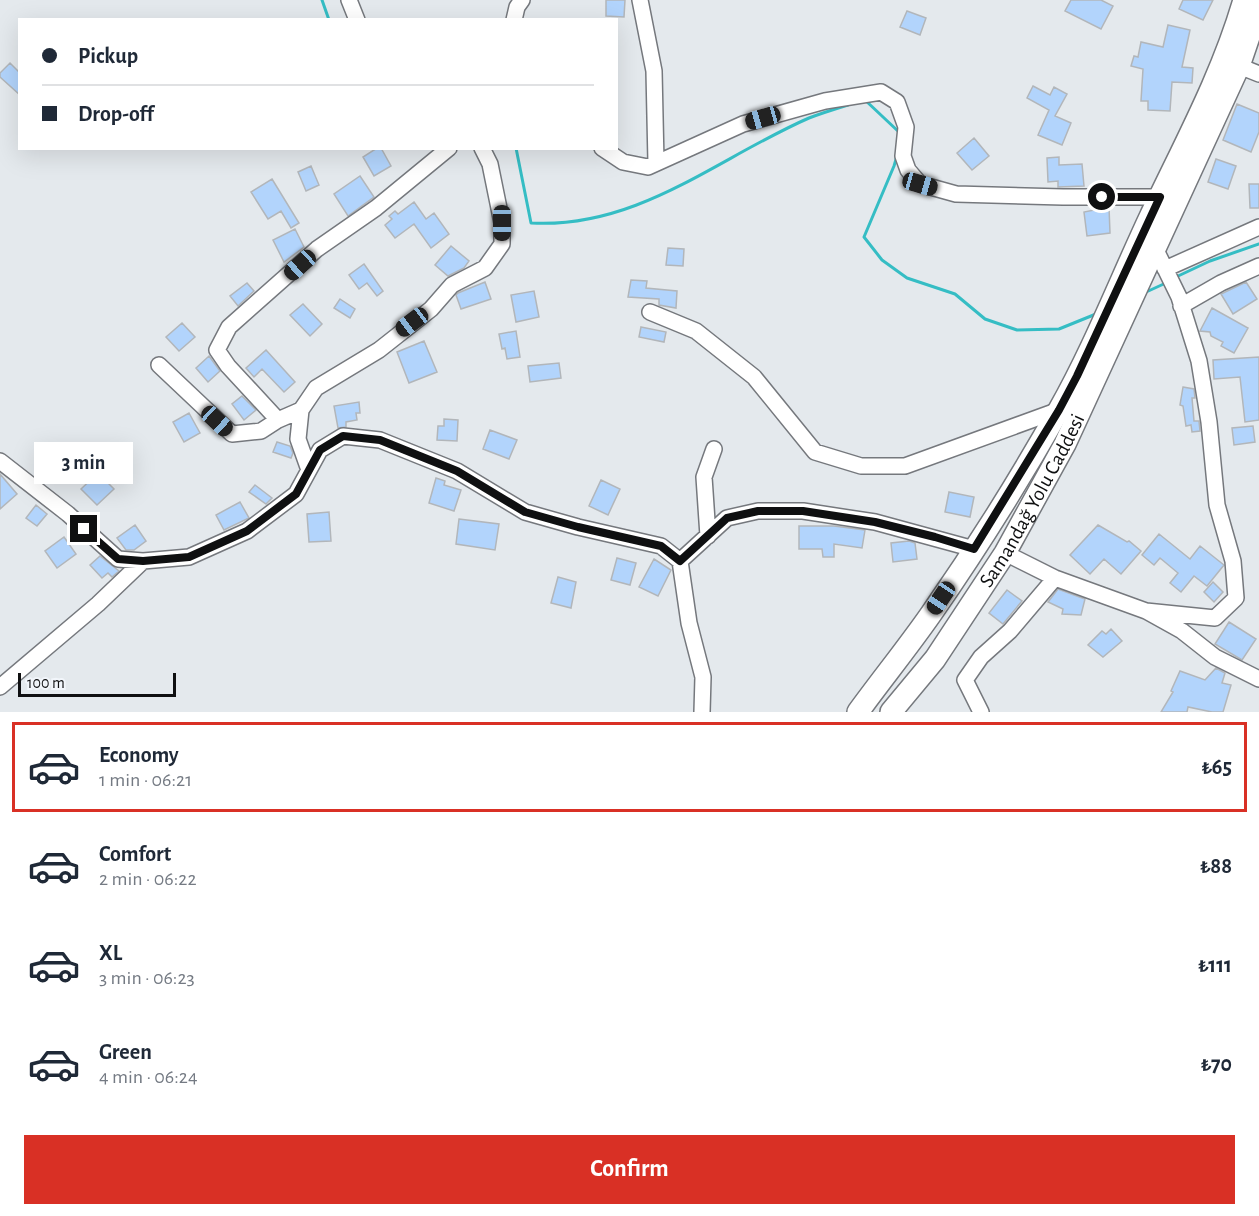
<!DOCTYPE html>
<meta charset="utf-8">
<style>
body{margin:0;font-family:"Alegreya Sans",sans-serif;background:#f2f2f3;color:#1f2937;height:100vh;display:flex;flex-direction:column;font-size:22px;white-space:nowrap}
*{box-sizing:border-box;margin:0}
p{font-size:20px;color:#747a83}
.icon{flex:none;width:33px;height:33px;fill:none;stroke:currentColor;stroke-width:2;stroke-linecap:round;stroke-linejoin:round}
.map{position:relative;height:712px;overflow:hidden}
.panel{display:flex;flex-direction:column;background:#fff;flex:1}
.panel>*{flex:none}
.guide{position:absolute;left:18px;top:18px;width:600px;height:132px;border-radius:0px;box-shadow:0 6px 24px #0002;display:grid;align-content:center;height:132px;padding:0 24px;background:#fff}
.scale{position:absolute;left:18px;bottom:15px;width:158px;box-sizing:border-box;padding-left:6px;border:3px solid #0f1011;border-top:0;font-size:16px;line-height:21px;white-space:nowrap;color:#0f1011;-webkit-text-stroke:4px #f2f6fb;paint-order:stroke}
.end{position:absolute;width:27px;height:27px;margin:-14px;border:8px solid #0f1011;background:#fff;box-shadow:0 0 0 3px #fff}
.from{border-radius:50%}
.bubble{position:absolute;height:42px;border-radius:0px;background:#fff;box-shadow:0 6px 24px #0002;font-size:20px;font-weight:700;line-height:42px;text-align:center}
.car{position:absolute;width:18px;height:36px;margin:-18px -9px;border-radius:8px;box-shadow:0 0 4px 2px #0007;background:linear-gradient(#222 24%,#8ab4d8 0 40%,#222 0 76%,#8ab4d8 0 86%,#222 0)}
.guide b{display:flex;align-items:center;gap:21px;height:57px;font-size:22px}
.guide b+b{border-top:2px solid #e0e1e3}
.guide i{width:15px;height:15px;background:#1f2937}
ul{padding:10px 0 0;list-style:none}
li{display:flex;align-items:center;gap:18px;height:90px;margin:0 12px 9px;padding:0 12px;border:3px solid transparent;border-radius:0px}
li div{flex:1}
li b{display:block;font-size:22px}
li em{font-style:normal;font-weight:700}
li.active{border-color:#d93025}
li>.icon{width:54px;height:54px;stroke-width:1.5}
.primary-button{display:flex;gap:12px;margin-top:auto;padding:12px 24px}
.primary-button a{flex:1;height:69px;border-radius:0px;background:#d93025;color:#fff;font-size:24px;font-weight:700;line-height:69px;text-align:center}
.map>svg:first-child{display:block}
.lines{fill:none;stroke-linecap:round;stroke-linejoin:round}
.stream{stroke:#35bdc4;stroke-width:3}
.building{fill:#b2d4fc;stroke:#b2b6ba;stroke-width:1.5}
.minor-casing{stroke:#75787d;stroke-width:18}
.highway-casing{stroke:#75787d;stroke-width:24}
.minor{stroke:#fff;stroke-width:15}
.highway{stroke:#fff;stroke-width:21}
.route{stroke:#0f1011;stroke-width:8}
.labels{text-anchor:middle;stroke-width:6;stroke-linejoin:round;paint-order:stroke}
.street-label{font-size:21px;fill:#0f1011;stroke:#f2f6fb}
</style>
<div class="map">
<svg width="1259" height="712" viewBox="0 0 1259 712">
<rect width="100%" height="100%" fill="#e4e9ed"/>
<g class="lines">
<path class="stream" d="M 322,0 L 329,20
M 865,100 L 900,133
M 516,148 L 531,223 C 638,229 717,158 809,118 C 822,113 835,109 848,105
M 897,156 L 894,166 L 864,237 L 882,260 L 907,278 L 955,294 L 985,319 L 1017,330 L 1059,329 L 1096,314
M 1176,277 L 1210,261 L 1259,244
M 1144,293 L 1168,282"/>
</g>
<path class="building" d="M 606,0 L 625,0 L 624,17 L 606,16 Z
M 1071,0 L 1101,0 L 1113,6 L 1101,29 L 1065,11 Z
M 1183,0 L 1213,0 L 1203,20 L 1179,9 Z
M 907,11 L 926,18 L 920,35 L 900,27 Z
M 1168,25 L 1190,30 L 1182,67 L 1193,68 L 1192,83 L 1172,82 L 1170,111 L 1148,110 L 1148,101 L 1141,101 L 1143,69 L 1131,66 L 1134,56 L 1138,57 L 1141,42 L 1163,47 Z
M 10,63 L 20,73 L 20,95 L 0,77 L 0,73 Z
M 1033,86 L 1050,95 L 1054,87 L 1067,94 L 1055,116 L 1071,123 L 1062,145 L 1038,135 L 1049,110 L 1027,98 Z
M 1237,104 L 1259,113 L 1259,132 L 1251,152 L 1223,140 Z
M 974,138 L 989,156 L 972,170 L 957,153 Z
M 377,148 L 381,148 L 391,166 L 374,176 L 363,157 Z
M 1059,157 L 1059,165 L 1082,164 L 1084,186 L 1058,187 L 1058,181 L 1048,182 L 1047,158 Z
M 1216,159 L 1236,166 L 1228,189 L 1208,182 Z
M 311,166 L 319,185 L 306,191 L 298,172 Z
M 360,176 L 374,197 L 348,216 L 334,194 Z
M 272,179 L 299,223 L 291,228 L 281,211 L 268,219 L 251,192 Z
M 1249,184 L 1259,184 L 1259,208 L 1250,208 Z
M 414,202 L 426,219 L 434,213 L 449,234 L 431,248 L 414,224 L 395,238 L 385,225 L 392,219 L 389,216 L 395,211 L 398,214 Z
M 1109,207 L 1110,233 L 1087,236 L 1084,212 Z
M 295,229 L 304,247 L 284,262 L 273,240 Z
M 451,246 L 469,261 L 464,268 L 448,276 L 435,265 Z
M 668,248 L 684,249 L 683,266 L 666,265 Z
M 364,264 L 383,291 L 377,296 L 367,283 L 359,289 L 349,275 Z
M 631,280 L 647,281 L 646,288 L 677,291 L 676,308 L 659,305 L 659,299 L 628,297 Z
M 485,282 L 491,299 L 461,309 L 456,295 L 458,293 Z
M 1246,282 L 1257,299 L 1233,314 L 1221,294 Z
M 247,283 L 254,291 L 238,306 L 230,296 Z
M 534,291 L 539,317 L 516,322 L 511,295 Z
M 340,299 L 355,309 L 350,318 L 334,308 Z
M 303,304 L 322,324 L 310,336 L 290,315 Z
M 1212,308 L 1248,328 L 1234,353 L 1221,346 L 1223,342 L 1211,336 L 1210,332 L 1200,331 Z
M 182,323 L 195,337 L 179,351 L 166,337 Z
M 641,327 L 666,332 L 664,342 L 639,337 Z
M 516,331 L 520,357 L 507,359 L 505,348 L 502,349 L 499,334 Z
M 424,341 L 437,372 L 409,383 L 397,352 Z
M 266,350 L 295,382 L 284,392 L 262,369 L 254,377 L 246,368 Z
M 209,356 L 220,371 L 208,382 L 196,368 Z
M 1259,357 L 1259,420 L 1245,422 L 1240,377 L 1214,379 L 1213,360 Z
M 559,363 L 561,378 L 530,382 L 528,366 Z
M 1183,387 L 1194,389 L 1195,398 L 1192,398 L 1194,421 L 1199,421 L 1200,431 L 1192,432 L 1191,425 L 1186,426 L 1183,406 L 1180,405 Z
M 242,396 L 256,410 L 244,420 L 232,404 Z
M 359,402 L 360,413 L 356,413 L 357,420 L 346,422 L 346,427 L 338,428 L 334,406 Z
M 189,413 L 200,433 L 184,442 L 173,422 Z
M 444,419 L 458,420 L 457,441 L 437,440 L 438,426 L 444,426 Z
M 1253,426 L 1255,442 L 1234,445 L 1232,428 Z
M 490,430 L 517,440 L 509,459 L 483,449 Z
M 277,442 L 290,446 L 293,453 L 291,458 L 273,452 Z
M 52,445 L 73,468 L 59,480 L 38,457 Z
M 98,473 L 114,489 L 97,505 L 81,489 Z
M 0,474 L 17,494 L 0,509 Z
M 436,478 L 445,481 L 444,485 L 461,490 L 454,511 L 429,503 Z
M 601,480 L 620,489 L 608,515 L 589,506 Z
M 255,485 L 272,498 L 266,504 L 249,492 Z
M 949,492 L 974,497 L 970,517 L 945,512 Z
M 240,502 L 249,518 L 224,530 L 216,515 Z
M 36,505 L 47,514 L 37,526 L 26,518 Z
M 329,512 L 331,541 L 309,542 L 307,514 Z
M 459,519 L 499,524 L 495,550 L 456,544 Z
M 135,525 L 146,541 L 134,550 L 126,550 L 117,538 Z
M 1098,525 L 1127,542 L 1129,541 L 1141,551 L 1121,574 L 1104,559 L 1090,574 L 1070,555 Z
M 799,526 L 834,526 L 865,530 L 862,548 L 834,544 L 834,557 L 823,557 L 822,549 L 799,549 Z
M 1159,534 L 1190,559 L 1200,546 L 1224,565 L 1207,586 L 1194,576 L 1181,592 L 1170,583 L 1178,573 L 1160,558 L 1154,565 L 1142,555 Z
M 64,537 L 76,554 L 57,568 L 45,551 Z
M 909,541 L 915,543 L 917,559 L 893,562 L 891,543 Z
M 100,556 L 119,571 L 112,577 L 108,573 L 102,578 L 90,565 Z
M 617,558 L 636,563 L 630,585 L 611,580 Z
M 654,559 L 671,570 L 658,596 L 639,587 Z
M 558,577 L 576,582 L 571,608 L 551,603 Z
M 1213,582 L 1223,592 L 1214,602 L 1204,592 Z
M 1058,589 L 1085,599 L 1081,615 L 1062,614 L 1063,609 L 1048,602 Z
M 1007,590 L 1022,601 L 1003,624 L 989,613 Z
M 1229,622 L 1256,639 L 1242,660 L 1215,644 Z
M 1111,629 L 1122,641 L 1103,657 L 1088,645 L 1102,631 L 1106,634 Z
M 1216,668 L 1225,673 L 1222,683 L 1231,685 L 1223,712 L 1212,712 L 1188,707 L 1187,712 L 1161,712 L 1173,692 L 1171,691 L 1180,671 L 1205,680 Z"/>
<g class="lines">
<defs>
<path id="minor" d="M 349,0 L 357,20
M 640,0 L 654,71 L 656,163
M 514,20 L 517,7 L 522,0
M 1239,66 L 1259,74
M 602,148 L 623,162 L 648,167 L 743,124 L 825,101 L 881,92 L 897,102 L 906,127 L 903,156 L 908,170 L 920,184 L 956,194 L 1063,197 L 1160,197
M 1165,269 L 1259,227
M 1181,306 L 1221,283 L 1259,266
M 650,312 L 696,331 L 754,377 L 815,452 L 861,466 L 905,466 L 1059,410
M 159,365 L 232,434 L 261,431 L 278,420
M 301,410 L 278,420 L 228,366 L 217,350 L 229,327 L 317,249 L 376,208 L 449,148
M 0,461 L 68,514 L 118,559 L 143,561 L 189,557 L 247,531 L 296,494 L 320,450 L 343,436 L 380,440 L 457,471 L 525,512 L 578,527 L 661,546 L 680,561 L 689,623 L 703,677 L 702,712
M 309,470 L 298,439 L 301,410 L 316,388 L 379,350 L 431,309 L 452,285 L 485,268 L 502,244 L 502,223 L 490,164 L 482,148
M 708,536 L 704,477 L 714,449
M 1005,553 L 1055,578 L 1146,611 L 1182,631 L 1215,657 L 1259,679
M 680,561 L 727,518 L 758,511 L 803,511 L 875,522 L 974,549
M 1146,611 L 1215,618 L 1236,598 L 1233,561 L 1217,505 L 1209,422 L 1199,361 L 1179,297 L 1155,248
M 0,687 L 98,604 L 143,561
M 981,712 L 965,680 L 981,657 L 1010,631 L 1055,578"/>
<g id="highway">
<path d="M 858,712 C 882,679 908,647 931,614 C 977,548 1020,479 1059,410 C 1094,348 1120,281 1150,217 C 1184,145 1222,76 1244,0"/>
<path id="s1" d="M 891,712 L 935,659 L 1005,553 L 1065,444 L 1239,66 L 1259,7"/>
</g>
</defs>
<use href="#minor" class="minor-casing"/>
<use href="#highway" class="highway-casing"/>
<use href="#minor" class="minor"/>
<use href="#highway" class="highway"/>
</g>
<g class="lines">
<path class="route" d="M 84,529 L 118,559 L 143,561 L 189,557 L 247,531 L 296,494 L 320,450 L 343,436 L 380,440 L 457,471 L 525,512 L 578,527 L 661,546 L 680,561 L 727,518 L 758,511 L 803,511 L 875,522 L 935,537 L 974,549 L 1059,410 L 1077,376 L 1160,197 L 1102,197"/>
</g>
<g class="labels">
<g class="street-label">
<text dy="7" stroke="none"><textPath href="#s1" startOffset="255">Samandağ Yolu Caddesi</textPath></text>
</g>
</g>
</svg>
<div class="scale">100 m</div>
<i class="end from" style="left:1102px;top:197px"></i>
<i class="end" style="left:84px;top:529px"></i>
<div class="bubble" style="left:34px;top:442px;width:99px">3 min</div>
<i class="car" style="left:763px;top:118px;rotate:254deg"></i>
<i class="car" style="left:920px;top:184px;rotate:106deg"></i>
<i class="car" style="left:502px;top:223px;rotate:180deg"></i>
<i class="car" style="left:300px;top:265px;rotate:228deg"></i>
<i class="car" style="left:412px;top:322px;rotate:233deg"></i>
<i class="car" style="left:217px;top:421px;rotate:133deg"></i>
<i class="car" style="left:941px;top:598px;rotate:214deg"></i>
<div class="guide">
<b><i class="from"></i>Pickup</b>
<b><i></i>Drop-off</b>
</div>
</div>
<section class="panel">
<ul>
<li class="active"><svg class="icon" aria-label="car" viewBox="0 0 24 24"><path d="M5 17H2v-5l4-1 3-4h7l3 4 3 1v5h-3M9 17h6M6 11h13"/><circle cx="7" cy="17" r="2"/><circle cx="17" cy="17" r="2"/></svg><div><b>Economy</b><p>1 min · 06:21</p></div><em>₺65</em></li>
<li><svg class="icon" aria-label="car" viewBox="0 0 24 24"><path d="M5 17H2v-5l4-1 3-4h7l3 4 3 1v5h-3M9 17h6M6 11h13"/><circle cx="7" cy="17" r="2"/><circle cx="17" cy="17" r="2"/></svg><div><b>Comfort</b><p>2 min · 06:22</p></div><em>₺88</em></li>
<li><svg class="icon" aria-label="car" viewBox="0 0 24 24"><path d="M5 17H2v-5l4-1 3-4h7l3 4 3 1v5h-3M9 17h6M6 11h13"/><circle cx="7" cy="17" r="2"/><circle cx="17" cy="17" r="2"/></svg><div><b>XL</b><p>3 min · 06:23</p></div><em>₺111</em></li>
<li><svg class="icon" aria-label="car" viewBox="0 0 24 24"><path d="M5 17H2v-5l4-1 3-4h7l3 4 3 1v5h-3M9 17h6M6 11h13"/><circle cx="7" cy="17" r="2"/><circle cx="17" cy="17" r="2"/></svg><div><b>Green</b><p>4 min · 06:24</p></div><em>₺70</em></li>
</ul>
<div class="primary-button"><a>Confirm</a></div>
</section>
